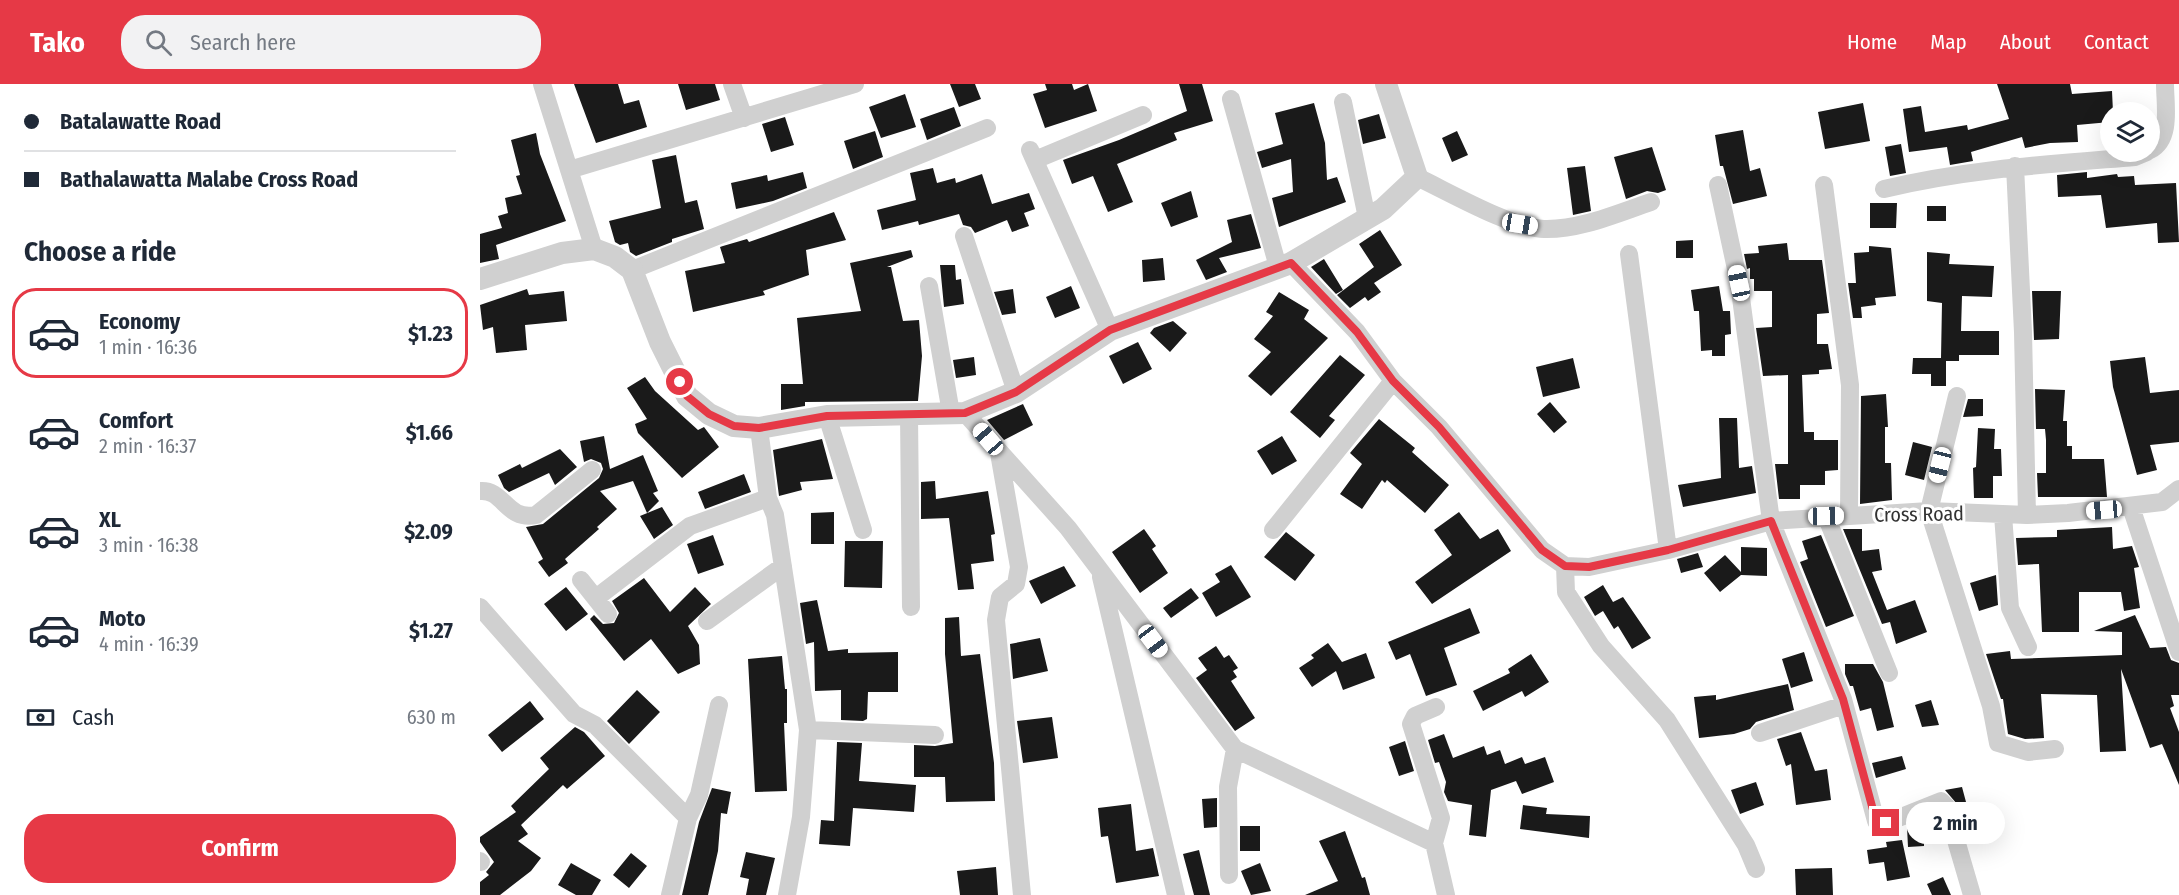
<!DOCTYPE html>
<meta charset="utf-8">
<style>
body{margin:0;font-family:"Fira Sans Condensed",sans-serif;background:#f2f2f3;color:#1f2937;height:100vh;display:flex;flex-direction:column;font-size:22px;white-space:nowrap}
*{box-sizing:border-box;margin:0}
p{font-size:20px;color:#747a83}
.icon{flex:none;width:33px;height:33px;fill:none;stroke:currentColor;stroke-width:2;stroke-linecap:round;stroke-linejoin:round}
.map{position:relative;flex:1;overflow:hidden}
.drawer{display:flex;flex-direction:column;background:#fff;width:480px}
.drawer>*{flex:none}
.banner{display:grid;align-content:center;height:132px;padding:0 24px;background:#fff}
.controls{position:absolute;left:1620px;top:18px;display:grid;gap:12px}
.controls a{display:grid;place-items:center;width:60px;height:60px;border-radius:50%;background:#fff;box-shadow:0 6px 24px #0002;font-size:30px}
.end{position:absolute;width:27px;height:27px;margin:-14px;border:8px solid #e63946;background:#fff;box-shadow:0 0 0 3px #fff}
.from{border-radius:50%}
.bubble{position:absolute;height:42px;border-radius:21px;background:#fff;box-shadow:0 6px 24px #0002;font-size:20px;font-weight:700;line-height:42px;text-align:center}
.car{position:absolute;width:18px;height:36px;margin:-18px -9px;border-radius:8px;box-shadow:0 0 4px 2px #0007;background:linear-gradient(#fff 24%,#345 0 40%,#fff 0 76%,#345 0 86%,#fff 0)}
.banner b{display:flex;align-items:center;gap:21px;height:57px;font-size:22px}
.banner b+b{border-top:2px solid #e0e1e3}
.banner i{width:15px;height:15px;background:#1f2937}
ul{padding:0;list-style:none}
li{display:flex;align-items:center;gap:18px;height:90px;margin:0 12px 9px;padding:0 12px;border:3px solid transparent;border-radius:24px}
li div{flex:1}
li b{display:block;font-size:22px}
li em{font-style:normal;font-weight:700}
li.current{border-color:#e63946}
li>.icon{width:54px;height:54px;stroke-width:1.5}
h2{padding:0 24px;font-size:27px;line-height:72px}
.pay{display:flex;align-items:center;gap:15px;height:66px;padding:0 24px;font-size:22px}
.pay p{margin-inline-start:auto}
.action{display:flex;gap:12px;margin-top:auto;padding:12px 24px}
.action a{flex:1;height:69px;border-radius:24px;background:#e63946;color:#fff;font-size:24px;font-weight:700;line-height:69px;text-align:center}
header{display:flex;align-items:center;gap:36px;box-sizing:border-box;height:84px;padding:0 30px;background:#e63946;color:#fff}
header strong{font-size:28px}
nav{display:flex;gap:33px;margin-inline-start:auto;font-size:21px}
.search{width:420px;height:54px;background:#f2f2f3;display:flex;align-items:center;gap:15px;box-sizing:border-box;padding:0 21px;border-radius:24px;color:#747a83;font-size:22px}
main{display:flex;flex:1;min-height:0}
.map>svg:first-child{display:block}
.building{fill:#1a1a1a}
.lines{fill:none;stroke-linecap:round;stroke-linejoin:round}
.minor{stroke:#d0d0d0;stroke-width:18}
.tertiary{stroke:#d0d0d0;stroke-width:22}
.route{stroke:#e63946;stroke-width:8}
.labels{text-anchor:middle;stroke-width:6;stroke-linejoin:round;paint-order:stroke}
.street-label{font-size:20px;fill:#333;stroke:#fff}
</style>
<header>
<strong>Tako</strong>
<div class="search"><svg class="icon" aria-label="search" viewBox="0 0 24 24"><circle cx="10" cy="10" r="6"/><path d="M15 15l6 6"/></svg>Search here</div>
<nav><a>Home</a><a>Map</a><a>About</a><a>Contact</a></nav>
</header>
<main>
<section class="drawer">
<div class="banner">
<b><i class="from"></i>Batalawatte Road</b>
<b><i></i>Bathalawatta Malabe Cross Road</b>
</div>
<h2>Choose a ride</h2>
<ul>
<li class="current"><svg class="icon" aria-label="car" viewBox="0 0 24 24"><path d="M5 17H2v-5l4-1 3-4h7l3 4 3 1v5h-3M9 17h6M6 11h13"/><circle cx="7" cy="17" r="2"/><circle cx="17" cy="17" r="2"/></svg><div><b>Economy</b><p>1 min · 16:36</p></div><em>$1.23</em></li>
<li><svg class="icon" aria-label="car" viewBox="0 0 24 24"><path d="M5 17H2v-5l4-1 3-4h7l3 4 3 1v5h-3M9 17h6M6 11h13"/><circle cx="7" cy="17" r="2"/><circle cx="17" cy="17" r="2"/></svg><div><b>Comfort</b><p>2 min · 16:37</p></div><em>$1.66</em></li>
<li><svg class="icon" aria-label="car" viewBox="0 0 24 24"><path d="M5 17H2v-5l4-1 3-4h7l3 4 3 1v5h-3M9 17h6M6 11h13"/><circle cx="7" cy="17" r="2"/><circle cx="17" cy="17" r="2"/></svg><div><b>XL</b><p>3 min · 16:38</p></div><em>$2.09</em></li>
<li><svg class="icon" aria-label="car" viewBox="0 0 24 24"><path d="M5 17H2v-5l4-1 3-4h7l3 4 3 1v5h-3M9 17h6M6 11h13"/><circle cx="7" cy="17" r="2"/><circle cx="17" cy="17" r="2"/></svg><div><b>Moto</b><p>4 min · 16:39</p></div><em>$1.27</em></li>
</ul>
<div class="pay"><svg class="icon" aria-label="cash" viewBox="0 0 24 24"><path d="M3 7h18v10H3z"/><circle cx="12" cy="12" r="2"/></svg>Cash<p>630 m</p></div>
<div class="action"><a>Confirm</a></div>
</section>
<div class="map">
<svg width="1699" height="811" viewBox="0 0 1699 811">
<rect width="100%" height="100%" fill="#fff"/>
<path class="building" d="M 94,0 L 138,0 L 144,20 L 159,16 L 167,43 L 116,59 Z
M 198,0 L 235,0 L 240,16 L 206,26 Z
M 470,0 L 495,0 L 501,15 L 479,23 Z
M 565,0 L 592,0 L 594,6 L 608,0 L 617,27 L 565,44 L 553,10 L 567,6 Z
M 699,0 L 722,0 L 733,37 L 694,49 L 697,56 L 637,80 L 653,118 L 628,128 L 613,92 L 592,100 L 583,76 L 639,56 L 707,27 Z
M 1517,0 L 1590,0 L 1592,10 L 1632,7 L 1633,28 L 1630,28 L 1630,38 L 1597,41 L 1598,58 L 1570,59 L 1545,64 L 1542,53 L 1491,68 L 1493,77 L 1470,81 L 1467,63 L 1429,68 L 1423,25 L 1441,22 L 1445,48 L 1487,41 L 1488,46 L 1529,35 Z
M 425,10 L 436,43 L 401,54 L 389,23 Z
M 834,19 L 845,59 L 847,96 L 857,93 L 866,118 L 799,143 L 792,114 L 813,108 L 811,75 L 782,84 L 777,68 L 803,60 L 795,29 Z
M 1383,19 L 1390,57 L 1345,65 L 1338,28 Z
M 474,23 L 481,42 L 447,56 L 440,35 Z
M 899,30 L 906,54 L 883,60 L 878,36 Z
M 305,33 L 314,61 L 291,68 L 282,40 Z
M 1263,46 L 1270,87 L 1280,84 L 1287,112 L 1253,120 L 1243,82 L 1240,82 L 1235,51 Z
M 395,47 L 403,73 L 373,85 L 364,57 Z
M 977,47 L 988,71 L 972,78 L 962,54 Z
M 56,49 L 60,70 L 86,137 L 16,161 L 19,175 L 0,179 L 0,150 L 22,144 L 18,132 L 28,129 L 25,114 L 42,110 L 36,92 L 40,91 L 31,56 Z
M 1421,60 L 1426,89 L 1410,92 L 1405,63 Z
M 1172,63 L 1186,106 L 1178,109 L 1167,107 L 1146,115 L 1134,73 Z
M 196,71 L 205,119 L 217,116 L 224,145 L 192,155 L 192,158 L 156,172 L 150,168 L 148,159 L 140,161 L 135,158 L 129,137 L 181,124 L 172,76 Z
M 1105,82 L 1111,127 L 1093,131 L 1087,84 Z
M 453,84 L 457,99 L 475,94 L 476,99 L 502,90 L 512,120 L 549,109 L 555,125 L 544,129 L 549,142 L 532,148 L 527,136 L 495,149 L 491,143 L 483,141 L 479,130 L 439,141 L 438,137 L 402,146 L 397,126 L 436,116 L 430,89 Z
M 323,88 L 327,104 L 293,117 L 256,125 L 251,99 L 287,91 L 288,97 Z
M 1607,88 L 1607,94 L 1637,90 L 1638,93 L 1654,92 L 1655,101 L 1696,99 L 1699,158 L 1678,159 L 1677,139 L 1626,144 L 1621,111 L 1578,113 L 1577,91 Z
M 711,107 L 718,133 L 691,143 L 681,119 Z
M 1390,119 L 1417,119 L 1416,144 L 1390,144 Z
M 1447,122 L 1466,122 L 1466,137 L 1447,137 Z
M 354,128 L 366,156 L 326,166 L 329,191 L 283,207 L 285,211 L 213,228 L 205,187 L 245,179 L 240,163 L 243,162 L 267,155 L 269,158 Z
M 771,130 L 781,164 L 739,174 L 747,188 L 726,196 L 716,176 L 752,158 L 747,136 Z
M 900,146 L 922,181 L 894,199 L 901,208 L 888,217 L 885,213 L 870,224 L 857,211 L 894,183 L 879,160 Z
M 1213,156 L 1213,174 L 1196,174 L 1196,157 Z
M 1307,159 L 1309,176 L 1342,176 L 1349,229 L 1337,230 L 1337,260 L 1348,260 L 1352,285 L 1339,286 L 1339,290 L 1322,291 L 1324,348 L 1334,348 L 1334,356 L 1358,356 L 1358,386 L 1345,387 L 1345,401 L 1320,401 L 1320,415 L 1299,415 L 1295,380 L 1308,380 L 1308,291 L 1283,292 L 1276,244 L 1292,243 L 1292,207 L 1274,207 L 1274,195 L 1270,195 L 1270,184 L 1267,185 L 1264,170 L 1279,169 L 1278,162 Z
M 1389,162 L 1411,164 L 1416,212 L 1395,214 L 1396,221 L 1381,223 L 1382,234 L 1373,234 L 1368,199 L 1376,199 L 1374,169 L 1389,168 Z
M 431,166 L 433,173 L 407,183 L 411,183 L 423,237 L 439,236 L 442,272 L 438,317 L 325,318 L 325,322 L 301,326 L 301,300 L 323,300 L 317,234 L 381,227 L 370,179 Z
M 1447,168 L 1470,170 L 1469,180 L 1514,182 L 1512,213 L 1482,212 L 1481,247 L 1519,247 L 1519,271 L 1479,271 L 1479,277 L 1466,277 L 1466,302 L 1451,302 L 1451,290 L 1432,290 L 1433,274 L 1461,274 L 1462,219 L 1447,217 Z
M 683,174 L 685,196 L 663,198 L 662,176 Z
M 844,175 L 863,206 L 856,210 L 831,183 Z
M 460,181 L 475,181 L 476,196 L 481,195 L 484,220 L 464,223 Z
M 591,202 L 600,224 L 575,234 L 566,213 Z
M 1239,202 L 1243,227 L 1250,227 L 1251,250 L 1245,251 L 1245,272 L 1232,272 L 1232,266 L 1221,267 L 1219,227 L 1214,227 L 1211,206 Z
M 47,205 L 49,211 L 84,207 L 87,237 L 45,241 L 47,266 L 16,269 L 13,243 L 3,246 L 0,221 Z
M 533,205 L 536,229 L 522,231 L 514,208 Z
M 1552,207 L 1581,207 L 1579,255 L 1554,256 Z
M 799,208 L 829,226 L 824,235 L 848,254 L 791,312 L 768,292 L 791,268 L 774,255 L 793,232 L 786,228 Z
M 693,237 L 707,249 L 690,268 L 670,249 L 674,244 Z
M 658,258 L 672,285 L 643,300 L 629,272 Z
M 860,271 L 885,291 L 849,332 L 855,336 L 840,354 L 810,328 Z
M 494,273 L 496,291 L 476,294 L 473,276 Z
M 1665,273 L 1670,309 L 1699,306 L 1699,358 L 1670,361 L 1677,386 L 1657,391 L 1633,303 L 1630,277 Z
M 1093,274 L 1100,304 L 1063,313 L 1056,283 Z
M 165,293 L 175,307 L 218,346 L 224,343 L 239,363 L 202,394 L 158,349 L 155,340 L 167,335 L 147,304 Z
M 1555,305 L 1585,306 L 1583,337 L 1587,337 L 1587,362 L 1592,362 L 1592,375 L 1624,375 L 1627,413 L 1558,413 L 1557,389 L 1566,389 L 1566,356 L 1565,345 L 1556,345 Z
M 1406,310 L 1408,343 L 1405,343 L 1405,379 L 1411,379 L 1412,416 L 1380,420 L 1381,312 Z
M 1488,315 L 1503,315 L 1503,332 L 1483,333 Z
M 1070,318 L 1087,338 L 1074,349 L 1057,330 Z
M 543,320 L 553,341 L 524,356 L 507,336 Z
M 1239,334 L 1257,334 L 1259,384 L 1272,382 L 1276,409 L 1203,423 L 1198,401 L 1241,394 Z
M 899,335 L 935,364 L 932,368 L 969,401 L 945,429 L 907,396 L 905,399 L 902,396 L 882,425 L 860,410 L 882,380 L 870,369 Z
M 1498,344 L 1515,345 L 1514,365 L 1521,365 L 1522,392 L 1513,392 L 1513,414 L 1494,414 L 1493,384 L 1496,383 Z
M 124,352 L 130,385 L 163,371 L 178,407 L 173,409 L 179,417 L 167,429 L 153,397 L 120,407 L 137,425 L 117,443 L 119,445 L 85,475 L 88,479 L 69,493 L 58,478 L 63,475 L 46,443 L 63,440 L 119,394 L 123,385 L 121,379 L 111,375 L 104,378 L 100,357 Z
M 802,352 L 817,377 L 792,391 L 777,367 Z
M 342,355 L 353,395 L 320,398 L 322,406 L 299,412 L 293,366 Z
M 1433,358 L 1452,363 L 1444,396 L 1425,391 Z
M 80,365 L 97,383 L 75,401 L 69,389 L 29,408 L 24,404 L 18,391 L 40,380 L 42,384 Z
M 264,390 L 271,408 L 225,425 L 218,408 Z
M 455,397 L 456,415 L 508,407 L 515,450 L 511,451 L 514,477 L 491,480 L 494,505 L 478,506 L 469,434 L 441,435 L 441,398 Z
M 182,423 L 193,441 L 174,455 L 160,432 Z
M 354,428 L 354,460 L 331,460 L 331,429 Z
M 979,428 L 1000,455 L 1018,445 L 1031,467 L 952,520 L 935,498 L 972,471 L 954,446 Z
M 1632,443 L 1633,465 L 1652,462 L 1659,483 L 1654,484 L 1660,524 L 1644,527 L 1641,508 L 1599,508 L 1599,548 L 1562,548 L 1559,480 L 1538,481 L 1536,454 L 1577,453 L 1577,446 Z
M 664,445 L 676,462 L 672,465 L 688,489 L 660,509 L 632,468 Z
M 1363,445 L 1382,445 L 1382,467 L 1399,465 L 1402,486 L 1392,488 L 1407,526 L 1435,516 L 1447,548 L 1416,560 L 1410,538 L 1402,540 Z
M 806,448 L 835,471 L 815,497 L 784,473 Z
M 233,451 L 244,481 L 218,490 L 207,460 Z
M 1341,451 L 1374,532 L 1346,543 L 1320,478 L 1328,475 L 1322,457 Z
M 365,457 L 403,457 L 402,504 L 364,503 Z
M 1261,463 L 1287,464 L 1287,492 L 1261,491 L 1240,508 L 1224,489 L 1245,471 L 1261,488 Z
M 1218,469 L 1223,483 L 1201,489 L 1197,475 Z
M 751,481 L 771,513 L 736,533 L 722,509 L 740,498 L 735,490 Z
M 584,482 L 596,502 L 561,520 L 549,497 Z
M 1516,491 L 1518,521 L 1499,527 L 1490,499 Z
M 164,494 L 190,528 L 215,503 L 231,520 L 208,542 L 219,561 L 220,580 L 198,590 L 171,555 L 144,577 L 110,535 L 114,531 L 123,540 L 134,539 L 139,529 L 132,517 Z
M 1123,501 L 1133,518 L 1143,513 L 1171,554 L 1152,565 L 1138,542 L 1134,545 L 1123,527 L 1115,532 L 1104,513 Z
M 86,503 L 108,530 L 86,547 L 64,520 Z
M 711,504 L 719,514 L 691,534 L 683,524 Z
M 337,516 L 348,567 L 368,565 L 368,569 L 418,568 L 418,608 L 388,608 L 387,635 L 383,637 L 361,636 L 361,606 L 335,607 L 334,558 L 326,560 L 320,519 Z
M 990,524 L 1000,549 L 964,564 L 977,601 L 946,612 L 930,570 L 916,576 L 908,558 Z
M 1655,531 L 1670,564 L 1686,563 L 1691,576 L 1699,579 L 1699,611 L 1691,611 L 1694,622 L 1690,624 L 1699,648 L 1699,701 L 1682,660 L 1670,664 L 1641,585 L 1646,667 L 1620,668 L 1617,611 L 1561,610 L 1564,654 L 1545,655 L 1528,650 L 1523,615 L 1521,615 L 1506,570 L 1530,567 L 1531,575 L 1642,571 L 1642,548 L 1614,547 Z
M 479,533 L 481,572 L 500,570 L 514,679 L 515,717 L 466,718 L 465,693 L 434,693 L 434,661 L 455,662 L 473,659 L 465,570 L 465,534 Z
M 560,554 L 568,587 L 533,595 L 530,560 Z
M 848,559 L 862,578 L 886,569 L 895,594 L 863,606 L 856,587 L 832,603 L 819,584 L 834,574 L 831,571 Z
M 736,562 L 744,574 L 749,571 L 758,584 L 753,587 L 757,593 L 751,597 L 775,634 L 755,647 L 716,594 L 727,586 L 718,574 Z
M 1324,568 L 1333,597 L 1311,604 L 1302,575 Z
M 1051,570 L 1069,598 L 1045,613 L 1042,607 L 1003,627 L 993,607 L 1030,589 L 1028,585 Z
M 302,572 L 305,605 L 307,605 L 307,639 L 304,639 L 307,707 L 275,708 L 268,575 Z
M 1365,580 L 1393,580 L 1403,598 L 1414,643 L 1397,647 L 1391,624 L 1380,627 L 1373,602 L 1370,602 L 1365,590 Z
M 1308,600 L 1314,626 L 1276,638 L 1270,645 L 1254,650 L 1219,654 L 1214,613 L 1236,611 L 1236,616 Z
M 157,606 L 180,628 L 149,660 L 127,637 Z
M 1451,616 L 1459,641 L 1442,643 L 1435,621 Z
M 50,617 L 64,635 L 22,668 L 8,651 Z
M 572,633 L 578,674 L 543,679 L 537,637 Z
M 95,643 L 104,648 L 125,672 L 87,705 L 83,701 L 41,741 L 48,750 L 38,757 L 61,774 L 51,787 L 20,811 L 0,811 L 0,798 L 9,791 L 6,788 L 14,778 L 0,758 L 0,753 L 36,728 L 31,722 L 69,685 L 60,674 Z
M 1321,648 L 1335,687 L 1347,685 L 1351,716 L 1316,721 L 1311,680 L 1306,682 L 1297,655 Z
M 964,650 L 973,674 L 1004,662 L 1007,671 L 1020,666 L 1025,680 L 1042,673 L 1045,680 L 1065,673 L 1074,698 L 1042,710 L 1036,697 L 1011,706 L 1006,753 L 989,751 L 992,721 L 968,717 L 964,708 L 966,698 L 959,678 L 955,679 L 948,656 Z
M 925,657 L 934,687 L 919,692 L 909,663 Z
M 357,658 L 382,659 L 379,697 L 436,701 L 434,728 L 373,724 L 370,762 L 339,760 L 341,736 L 354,737 Z
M 1422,672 L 1426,685 L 1396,694 L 1392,679 Z
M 1276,698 L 1284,721 L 1260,730 L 1251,706 Z
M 1482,703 L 1486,718 L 1477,720 L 1465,706 Z
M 232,704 L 251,708 L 247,730 L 241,729 L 238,767 L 228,811 L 202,811 L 219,738 Z
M 737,714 L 737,743 L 724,744 L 722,715 Z
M 651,720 L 656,767 L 673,764 L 679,792 L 636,799 L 628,752 L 621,753 L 618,724 Z
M 1043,721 L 1067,724 L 1066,730 L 1110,732 L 1109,754 L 1040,745 Z
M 760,742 L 780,742 L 780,767 L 760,767 Z
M 1444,742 L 1444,762 L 1428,763 L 1427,743 Z
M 865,747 L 882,794 L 885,793 L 890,811 L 825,811 L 858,797 L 839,757 Z
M 1422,756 L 1430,793 L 1407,797 L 1404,778 L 1389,780 L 1387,766 L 1407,763 L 1406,758 Z
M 719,766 L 730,811 L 714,811 L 703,770 Z
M 266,768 L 295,774 L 286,811 L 266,811 L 269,795 L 260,793 Z
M 151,769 L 167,782 L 149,804 L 133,791 Z
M 91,779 L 121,796 L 112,811 L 96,811 L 78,801 Z
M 780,779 L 791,807 L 771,811 L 761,787 Z
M 516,783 L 518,811 L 480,811 L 477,787 Z
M 1352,784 L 1353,811 L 1316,811 L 1315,785 Z
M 1463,793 L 1471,811 L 1452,811 L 1447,800 Z"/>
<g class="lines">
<path class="minor" d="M 62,0 L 114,165
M 252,0 L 264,34
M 751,15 L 798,183
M 863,18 L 887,134
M 550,66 L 630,246
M 1670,66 C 1692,55 1685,21 1685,0
M 555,76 L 663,31
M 1535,82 L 1543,248 L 1547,431
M 89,86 L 375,0
M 937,93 C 969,108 1031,144 1064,145 C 1100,146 1138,129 1171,118
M 1238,101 L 1259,199 L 1291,437 L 1363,615 L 1396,737 L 1406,739 L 1461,717 L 1466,722 L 1492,811
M 1344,101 L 1370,301 L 1369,431
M 1404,105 C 1487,85 1571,80 1655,73 L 1667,68
M 484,152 L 536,308
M 1149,170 L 1188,466
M 811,179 L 877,248 L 913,297 L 959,343 L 1062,466 L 1085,482 L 1109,483 L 1188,466 L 1291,437 L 1449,427 L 1547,431 L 1588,429 L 1682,418 L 1699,405
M 152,186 L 507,44
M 449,202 L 471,329
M 1477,312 L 1449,427 L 1511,622 L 1518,659 L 1548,668 L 1575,665
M 485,329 L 588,444 L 755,665 L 954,759 L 961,734 L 931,640 L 935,632 L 956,623
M 429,330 L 431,523
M 347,332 L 383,446
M 279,344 L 288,414 L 295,431 L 328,646 L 321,733 L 307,811
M 519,369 L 539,483 L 536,500 L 520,513 L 516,536 L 542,811
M 0,407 C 24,405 26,437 56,431 L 112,386
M 1651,423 L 1699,568
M 1523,431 L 1530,524 L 1548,563
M 1346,432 L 1409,589
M 793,446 L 913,297
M 1085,482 L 1086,508 L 1121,562 L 1187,636 L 1266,761 L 1276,785
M 621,493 L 696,811
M 101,496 L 128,530
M 116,514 L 210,442 L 288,414
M 0,523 L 94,630 L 115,641 L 208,734
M 227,537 L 303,482
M 328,646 L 455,651
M 1280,649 L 1364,621
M 954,759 L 966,811
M 0,777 L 1,778
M 749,791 L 748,703 L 755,665
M 190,811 L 208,734 L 219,711 L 239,621"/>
<path class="tertiary" d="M 0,195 L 82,169 L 114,165 L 135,173 L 152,186 L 180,258 L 207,312 L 229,330 L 254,342 L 279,344 L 347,332 L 485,329 L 536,308 L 630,246 L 811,179 L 903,125 L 937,93 L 906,0"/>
</g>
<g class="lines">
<path class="route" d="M 200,298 L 207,312 L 229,330 L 254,342 L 279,344 L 347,332 L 485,329 L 536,308 L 630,246 L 811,179 L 877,248 L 913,297 L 959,343 L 1062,466 L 1085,482 L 1109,483 L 1188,466 L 1291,437 L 1363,615 L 1396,737 L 1406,739"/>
</g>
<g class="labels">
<g class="street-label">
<text transform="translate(1439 430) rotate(-1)" y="7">Cross Road</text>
</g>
</g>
</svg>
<div class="controls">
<a><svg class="icon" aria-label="layers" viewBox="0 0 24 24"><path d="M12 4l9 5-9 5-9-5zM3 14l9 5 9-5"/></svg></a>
</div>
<i class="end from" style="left:200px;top:298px"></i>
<i class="end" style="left:1406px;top:739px"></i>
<div class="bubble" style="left:1426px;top:718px;width:99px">2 min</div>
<i class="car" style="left:1040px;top:140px;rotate:100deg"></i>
<i class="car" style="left:1259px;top:199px;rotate:348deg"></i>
<i class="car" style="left:508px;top:355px;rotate:319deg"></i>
<i class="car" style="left:1460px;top:381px;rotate:194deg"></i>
<i class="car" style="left:1624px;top:426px;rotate:265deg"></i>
<i class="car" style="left:1346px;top:432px;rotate:89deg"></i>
<i class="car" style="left:673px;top:557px;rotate:143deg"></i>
</div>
</main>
